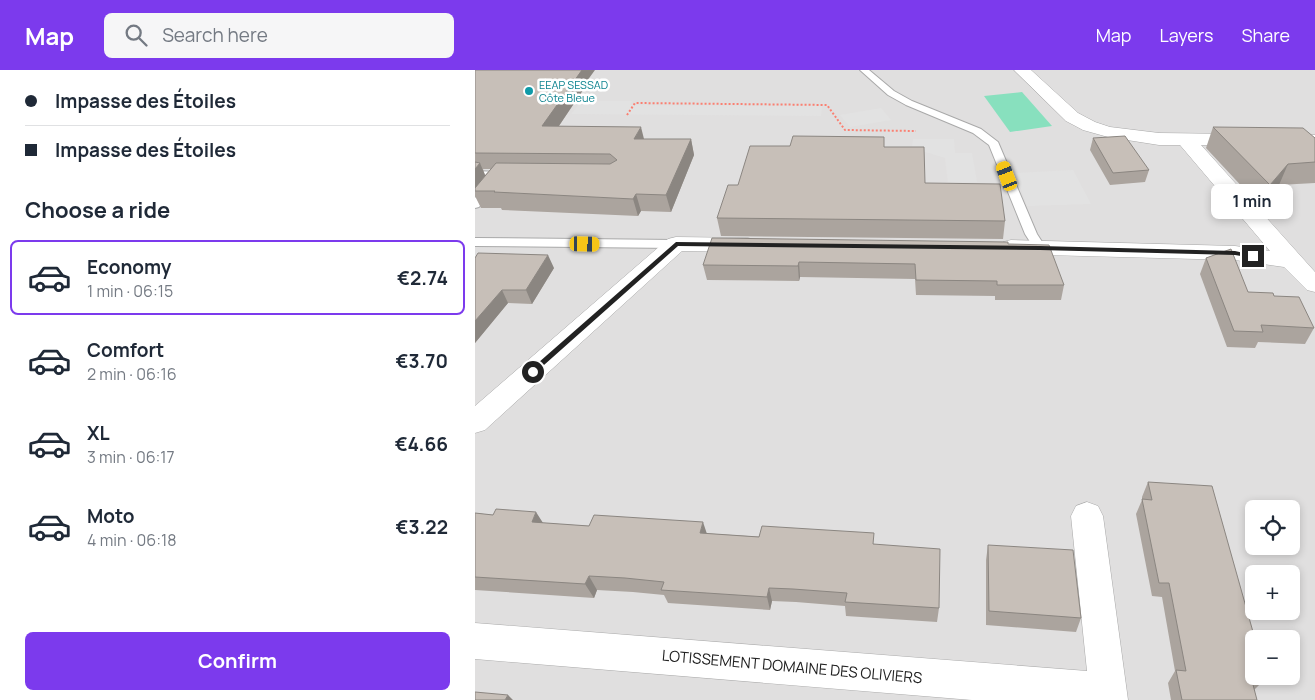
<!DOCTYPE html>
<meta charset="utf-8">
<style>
body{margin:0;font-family:Manrope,sans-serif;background:#f6f6f7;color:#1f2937;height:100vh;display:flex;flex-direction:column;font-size:19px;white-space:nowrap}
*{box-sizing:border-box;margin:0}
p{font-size:16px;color:#747a83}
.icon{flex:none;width:28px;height:28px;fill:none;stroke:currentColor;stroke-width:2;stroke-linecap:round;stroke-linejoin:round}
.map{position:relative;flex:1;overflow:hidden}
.drawer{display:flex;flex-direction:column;background:#fff;width:475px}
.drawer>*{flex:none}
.guide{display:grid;align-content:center;height:110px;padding:0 25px;background:#fff}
.fabs{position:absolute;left:770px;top:430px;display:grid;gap:10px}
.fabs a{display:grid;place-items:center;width:55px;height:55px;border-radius:8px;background:#fff;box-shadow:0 2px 8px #0003;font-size:25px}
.end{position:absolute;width:22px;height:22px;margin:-11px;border:6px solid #222;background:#fff;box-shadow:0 0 0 2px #fff}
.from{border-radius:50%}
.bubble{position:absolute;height:35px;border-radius:8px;background:#fff;box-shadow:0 2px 8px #0003;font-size:16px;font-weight:700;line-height:35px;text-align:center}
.car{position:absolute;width:15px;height:30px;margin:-15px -8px;border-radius:6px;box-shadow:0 0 4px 1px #0007;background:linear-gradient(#f5c518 24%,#345 0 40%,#f5c518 0 76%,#345 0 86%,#f5c518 0)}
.guide b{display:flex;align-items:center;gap:18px;height:48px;font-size:19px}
.guide b+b{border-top:1px solid #e0e1e3}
.guide i{width:12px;height:12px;background:#1f2937}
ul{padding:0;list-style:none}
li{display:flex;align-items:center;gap:15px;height:75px;margin:0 10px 8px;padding:0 15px;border:2px solid transparent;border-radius:8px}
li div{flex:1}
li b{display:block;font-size:19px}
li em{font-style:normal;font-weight:700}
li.on{border-color:#7c3aed}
li>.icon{width:45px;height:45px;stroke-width:1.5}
h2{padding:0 25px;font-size:22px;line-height:60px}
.cta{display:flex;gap:10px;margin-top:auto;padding:10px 25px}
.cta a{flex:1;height:58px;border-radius:8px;background:#7c3aed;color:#fff;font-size:20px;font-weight:700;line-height:58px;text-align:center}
header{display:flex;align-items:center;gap:30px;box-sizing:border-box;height:70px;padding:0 25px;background:#7c3aed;color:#fff}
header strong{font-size:24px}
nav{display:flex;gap:28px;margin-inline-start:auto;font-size:18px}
.search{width:350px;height:45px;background:#f6f6f7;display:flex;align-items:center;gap:12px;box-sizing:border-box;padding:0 18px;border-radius:8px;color:#747a83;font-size:19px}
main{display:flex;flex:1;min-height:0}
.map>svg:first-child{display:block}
.residential{fill:#e0dfdf;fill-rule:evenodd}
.pitch{fill:#88e0be}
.parking{fill:#e2e2e2}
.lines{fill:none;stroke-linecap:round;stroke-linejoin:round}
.lane-casing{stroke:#a9a9a9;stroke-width:2}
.street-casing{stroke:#a9a9a9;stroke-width:1}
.path{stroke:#fa8072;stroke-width:2;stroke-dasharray:2 2;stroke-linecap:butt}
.lane{fill:#fff;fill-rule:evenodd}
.street{fill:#fff;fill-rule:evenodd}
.wall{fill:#aba49e;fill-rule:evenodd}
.shaded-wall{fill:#8b8681}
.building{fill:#c7bfb8;stroke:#8b8681}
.route{fill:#222}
.culture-dot{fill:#0f9aa8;stroke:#fff;stroke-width:2}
.labels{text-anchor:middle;stroke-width:5;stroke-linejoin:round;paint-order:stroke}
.far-culture-label{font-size:11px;fill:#0d838f;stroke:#fff;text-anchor:start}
.near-street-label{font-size:15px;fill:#222;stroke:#fff}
</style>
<header>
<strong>Map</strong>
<div class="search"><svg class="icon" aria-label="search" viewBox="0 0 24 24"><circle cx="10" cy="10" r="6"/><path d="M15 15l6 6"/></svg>Search here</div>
<nav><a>Map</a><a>Layers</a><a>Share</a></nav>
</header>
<main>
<section class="drawer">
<div class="guide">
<b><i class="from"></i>Impasse des Étoiles</b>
<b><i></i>Impasse des Étoiles</b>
</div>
<h2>Choose a ride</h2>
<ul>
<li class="on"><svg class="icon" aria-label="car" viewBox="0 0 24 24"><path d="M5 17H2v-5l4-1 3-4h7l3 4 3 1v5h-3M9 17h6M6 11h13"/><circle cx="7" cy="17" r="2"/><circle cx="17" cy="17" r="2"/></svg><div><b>Economy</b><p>1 min · 06:15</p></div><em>€2.74</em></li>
<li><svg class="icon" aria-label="car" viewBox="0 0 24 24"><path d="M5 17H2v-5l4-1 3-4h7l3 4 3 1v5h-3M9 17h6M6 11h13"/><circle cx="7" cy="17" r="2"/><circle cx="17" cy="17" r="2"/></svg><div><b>Comfort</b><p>2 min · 06:16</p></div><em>€3.70</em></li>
<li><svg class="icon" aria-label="car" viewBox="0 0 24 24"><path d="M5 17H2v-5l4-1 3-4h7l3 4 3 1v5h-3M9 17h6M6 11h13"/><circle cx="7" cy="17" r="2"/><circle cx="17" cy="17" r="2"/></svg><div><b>XL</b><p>3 min · 06:17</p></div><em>€4.66</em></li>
<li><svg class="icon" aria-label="car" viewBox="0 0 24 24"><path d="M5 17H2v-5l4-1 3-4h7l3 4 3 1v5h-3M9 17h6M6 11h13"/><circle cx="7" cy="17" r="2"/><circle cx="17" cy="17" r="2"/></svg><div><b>Moto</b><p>4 min · 06:18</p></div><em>€3.22</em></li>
</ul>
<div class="cta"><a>Confirm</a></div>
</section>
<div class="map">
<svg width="840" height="630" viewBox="0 0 840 630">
<rect width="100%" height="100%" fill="#f2efe9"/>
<path class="residential" d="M 0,0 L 840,0 L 840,630 L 0,630 ZM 779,439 L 816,439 L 816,476 L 779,476 ZM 779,504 L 816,504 L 816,541 L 779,541 ZM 779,569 L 816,569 L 816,606 L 779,606 Z"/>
<path class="pitch" d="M 547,22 L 577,56 L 535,62 L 509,26 Z"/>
<path class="parking" d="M 107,31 L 157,31 L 155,35 L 347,36 L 346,46 L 96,44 Z
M 406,38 L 416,50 L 375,57 L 365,45 Z
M 438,69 L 479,69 L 480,83 L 497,83 L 502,112 L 473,112 L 470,88 L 437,78 Z
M 598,100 L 616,134 L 552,136 L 540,103 Z"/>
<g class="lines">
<defs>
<path id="lane" d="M 385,0 L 394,0 L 419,21 L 437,31 L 506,59 L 523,72 L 562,164 L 571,178 L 569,181 L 561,181 L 550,164 L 514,75 L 498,63 L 431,35 L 413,25 Z
M 0,101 L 24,102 L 29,105 L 4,137 L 0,138 L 0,128 L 16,108 L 0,107 Z
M 0,168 L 201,170 L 207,174 L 201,178 L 0,176 Z"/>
<path id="street" d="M 539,0 L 556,0 L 603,43 L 620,52 L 635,57 L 684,63 L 840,65 L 840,77 L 726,75 L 840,202 L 840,222 L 832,220 L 809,197 L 760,190 L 536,184 L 528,182 L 525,177 L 528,172 L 536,170 L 760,176 L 795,181 L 705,75 L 684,75 L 633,67 L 608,60 L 591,51 Z
M 201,167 L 273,168 L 281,170 L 284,175 L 281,180 L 273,182 L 207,181 L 10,360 L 0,363 L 0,336 L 193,169 Z
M 612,432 L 623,436 L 628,446 L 653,630 L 497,630 L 0,589 L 0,553 L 612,601 L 596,446 L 601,436 Z"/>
</defs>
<use href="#lane" class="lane-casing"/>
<use href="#street" class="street-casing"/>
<path class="path" d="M 152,45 L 160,33 L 352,35 L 370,60 L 441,61"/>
<use href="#lane" class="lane"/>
<use href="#street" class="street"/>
</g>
<path class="wall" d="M 0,0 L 112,11 L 112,14 L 84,56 L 169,69 L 216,69 L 219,85 L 196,142 L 166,141 L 163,146 L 27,140 L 26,138 L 6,138 L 0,126 ZM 8,99 L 16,99 L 10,105 Z
M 738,57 L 840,68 L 840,113 L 804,115 L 786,137 L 731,78 Z
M 618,68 L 674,100 L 670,112 L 635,115 L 615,80 Z
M 409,77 L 450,113 L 530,151 L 528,169 L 246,166 L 242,148 L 263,115 Z
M 533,174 L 589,215 L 586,230 L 520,230 L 520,226 L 441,225 L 440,209 L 325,207 L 324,211 L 232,210 L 228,195 Z
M 0,188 L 79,198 L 57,234 L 33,233 L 0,273 Z
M 731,188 L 773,222 L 799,226 L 839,258 L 830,274 L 783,272 L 780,278 L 752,277 L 725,204 Z
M 673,412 L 791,608 L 779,620 L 782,630 L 696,630 L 693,613 L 700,601 L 687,527 L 677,526 L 661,444 L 667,430 L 667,427 Z
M 0,443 L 18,445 L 68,453 L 400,474 L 464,538 L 462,552 L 371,546 L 370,536 L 321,532 L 297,531 L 295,540 L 193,533 L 189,525 L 158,522 L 122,520 L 119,528 L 0,520 Z
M 513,475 L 606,548 L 601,562 L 511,555 L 511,490 Z"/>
<path class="shaded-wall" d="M 105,0 L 120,0 L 112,11 L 112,14 L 73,72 L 67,56 Z
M 166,57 L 170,73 L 159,69 Z
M 216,69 L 219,85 L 196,142 L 191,125 Z
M 5,93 L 12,110 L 0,121 L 0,99 Z
M 813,94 L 804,115 L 786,137 L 795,115 Z
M 161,124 L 166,141 L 163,146 L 158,129 Z
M 73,185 L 79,198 L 57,234 L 51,220 Z
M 324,192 L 325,207 L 324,211 L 323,196 Z
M 27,220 L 33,233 L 0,273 L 0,251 Z
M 61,442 L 70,456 L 57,452 Z
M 228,452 L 233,467 L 225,463 Z
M 114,506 L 122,520 L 119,528 L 110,514 Z
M 294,518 L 297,531 L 295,540 L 292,527 Z
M 33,625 L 38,630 L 30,630 Z"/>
<path class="building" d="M 0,0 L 107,0 L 67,56 L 166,57 L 159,69 L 216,69 L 191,125 L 161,124 L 158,129 L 19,122 L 20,121 L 0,121 L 0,118 L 21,93 L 135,94 L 142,90 L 135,84 L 0,83 Z
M 738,57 L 828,58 L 840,68 L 840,92 L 813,94 L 795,115 Z
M 318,66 L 409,67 L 409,77 L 449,77 L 450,113 L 525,114 L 530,151 L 242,148 L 253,115 L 263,115 L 275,76 L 315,76 Z
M 650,66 L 674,100 L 638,103 L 618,68 Z
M 0,92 L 5,93 L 0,99 Z
M 237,168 L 533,172 L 533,174 L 574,175 L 589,215 L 522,215 L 522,211 L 441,210 L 440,194 L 324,192 L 323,196 L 228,195 Z
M 756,179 L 773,222 L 798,223 L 799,226 L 824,227 L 839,258 L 786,255 L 788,262 L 759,261 L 731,188 Z
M 3,183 L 73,185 L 51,220 L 27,220 L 0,251 L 0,188 Z
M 673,412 L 737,416 L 780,569 L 779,569 L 779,606 L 790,606 L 791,608 L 776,607 L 782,630 L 707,630 L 701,600 L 711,601 L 694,513 L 684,513 L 667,429 L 677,430 Z
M 21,439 L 61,442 L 57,452 L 114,456 L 119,445 L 228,452 L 225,463 L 284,467 L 287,456 L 399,463 L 398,474 L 465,479 L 464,538 L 370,532 L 372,523 L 318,519 L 294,518 L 292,527 L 186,520 L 189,512 L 150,508 L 114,506 L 110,514 L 0,507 L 0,443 L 18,445 Z
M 513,475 L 598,480 L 606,548 L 514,541 Z
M 0,622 L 33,625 L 30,630 L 0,630 Z"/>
<path class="route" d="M 201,172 L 565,176 L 760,181 L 782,186 L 778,188 L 760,185 L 565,180 L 203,176 L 60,303 L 55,303 L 55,300 Z"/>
<circle class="culture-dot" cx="54" cy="21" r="5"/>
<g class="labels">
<g class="far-culture-label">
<text x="64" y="19">EEAP SESSAD<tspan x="64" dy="13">Côte Bleue</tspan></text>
</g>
<g class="near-street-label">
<text transform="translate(317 597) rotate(5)" y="5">LOTISSEMENT DOMAINE DES OLIVIERS</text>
</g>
</g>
</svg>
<div class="fabs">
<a><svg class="icon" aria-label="locate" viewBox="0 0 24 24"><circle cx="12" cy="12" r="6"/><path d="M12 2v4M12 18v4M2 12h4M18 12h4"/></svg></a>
<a>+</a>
<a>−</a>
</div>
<i class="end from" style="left:58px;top:302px"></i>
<i class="end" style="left:778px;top:186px"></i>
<div class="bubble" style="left:736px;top:114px;width:82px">1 min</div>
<i class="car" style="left:532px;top:106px;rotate:339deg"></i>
<i class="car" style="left:110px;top:174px;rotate:91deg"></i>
</div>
</main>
